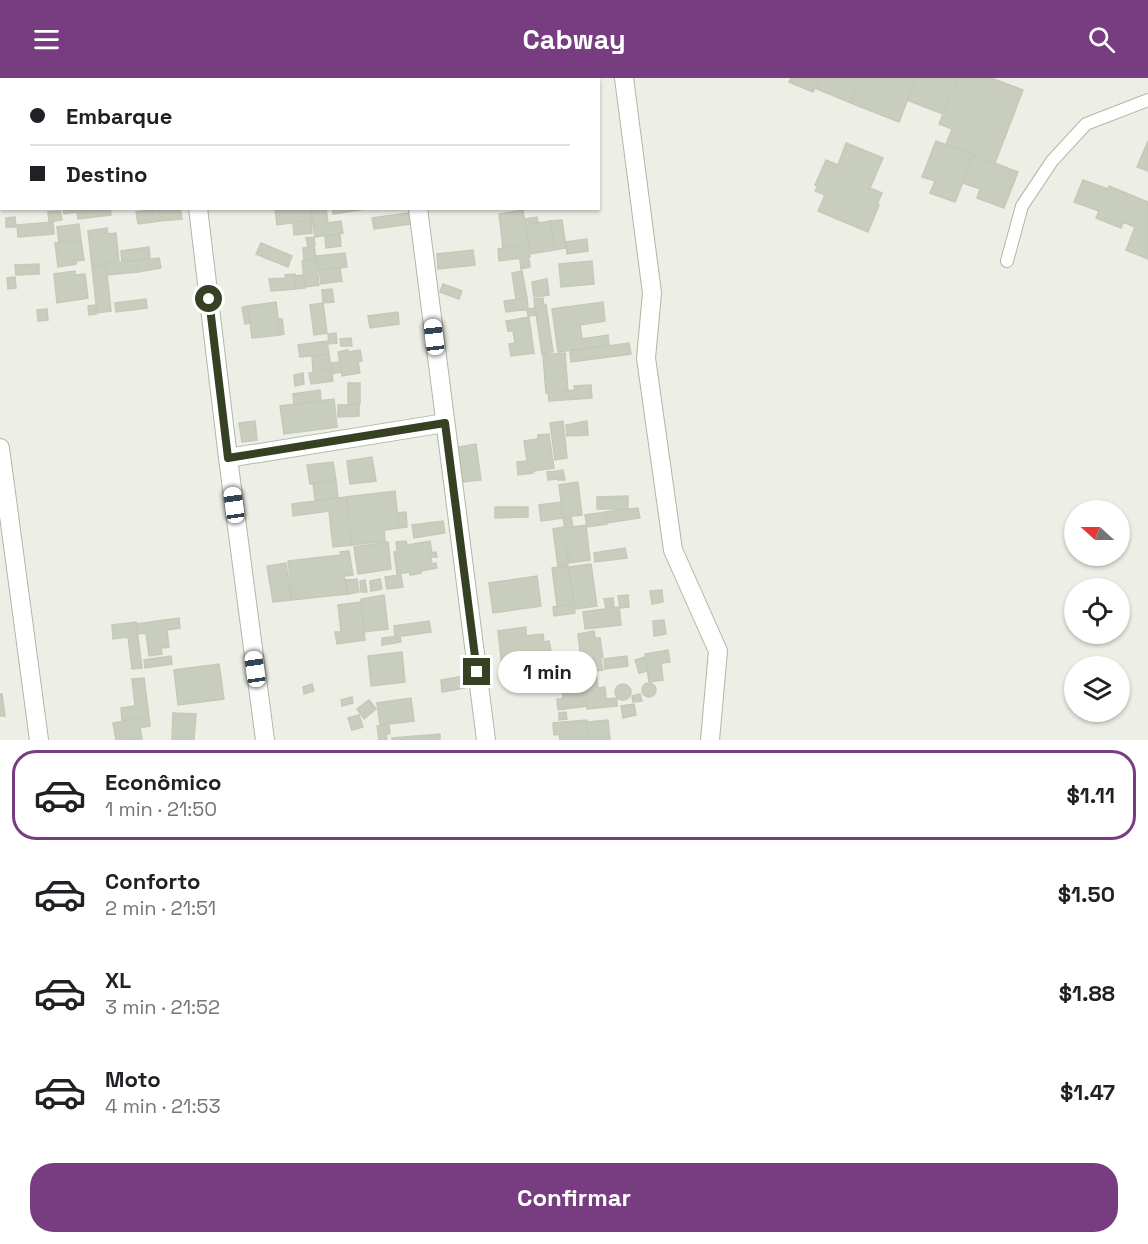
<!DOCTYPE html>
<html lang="pt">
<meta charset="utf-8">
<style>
body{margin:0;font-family:"Space Grotesk",sans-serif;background:#f2f2f2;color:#202124;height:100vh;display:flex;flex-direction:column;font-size:22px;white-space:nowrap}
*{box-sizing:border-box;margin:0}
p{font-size:20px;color:#757577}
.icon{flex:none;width:33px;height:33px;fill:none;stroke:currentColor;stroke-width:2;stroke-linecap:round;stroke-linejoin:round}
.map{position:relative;height:662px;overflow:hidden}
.panel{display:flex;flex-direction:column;background:#fff;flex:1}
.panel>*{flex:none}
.hud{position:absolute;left:0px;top:0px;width:600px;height:132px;box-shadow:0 2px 4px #0004;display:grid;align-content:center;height:132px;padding:0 30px;background:#fff}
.needle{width:39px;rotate:291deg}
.tools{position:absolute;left:1064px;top:422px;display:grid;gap:12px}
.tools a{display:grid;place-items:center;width:66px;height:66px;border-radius:50%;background:#fff;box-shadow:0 2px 4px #0004;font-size:30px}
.end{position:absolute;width:27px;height:27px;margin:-14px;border:8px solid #364124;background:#fff;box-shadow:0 0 0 3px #fff}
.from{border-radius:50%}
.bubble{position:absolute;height:42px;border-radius:21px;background:#fff;box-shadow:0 2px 4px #0004;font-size:20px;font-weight:800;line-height:42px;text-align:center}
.car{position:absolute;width:18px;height:36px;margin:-18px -9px;border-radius:8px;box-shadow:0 0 4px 2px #0007;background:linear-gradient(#fff 24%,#345 0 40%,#fff 0 76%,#345 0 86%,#fff 0)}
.hud b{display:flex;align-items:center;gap:21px;height:57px;font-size:22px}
.hud b+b{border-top:2px solid #e0e0e0}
.hud i{width:15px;height:15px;background:#202124}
ul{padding:10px 0 0;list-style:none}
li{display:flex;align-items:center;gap:18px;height:90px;margin:0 12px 9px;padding:0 18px;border:3px solid transparent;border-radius:24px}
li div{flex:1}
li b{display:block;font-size:22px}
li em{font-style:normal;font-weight:800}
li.on{border-color:#783d81}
li>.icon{width:54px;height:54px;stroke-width:1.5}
.button{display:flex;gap:12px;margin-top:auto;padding:12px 30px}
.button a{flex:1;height:69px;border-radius:24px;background:#783d81;color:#fff;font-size:24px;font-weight:800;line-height:69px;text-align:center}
header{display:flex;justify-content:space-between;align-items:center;height:78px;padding:0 30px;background:#783d81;color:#fff;font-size:27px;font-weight:800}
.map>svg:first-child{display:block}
.building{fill:#c9cdbe;stroke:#c5c9b8;stroke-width:1.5}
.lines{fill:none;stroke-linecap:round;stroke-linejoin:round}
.lane-casing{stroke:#b2b7a8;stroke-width:14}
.street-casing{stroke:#b2b7a8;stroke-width:20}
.secondary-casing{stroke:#b1b8a1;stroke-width:20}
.lane{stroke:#fff;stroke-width:12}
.street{stroke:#fff;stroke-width:18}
.secondary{stroke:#fff;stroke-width:18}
.route{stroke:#364124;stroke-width:8}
</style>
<header><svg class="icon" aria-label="menu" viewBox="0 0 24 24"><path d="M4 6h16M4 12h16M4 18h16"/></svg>Cabway<svg class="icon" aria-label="search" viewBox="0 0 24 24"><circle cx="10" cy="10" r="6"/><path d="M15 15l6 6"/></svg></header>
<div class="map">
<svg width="1148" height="662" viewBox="0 0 1148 662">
<rect width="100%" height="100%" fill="#edefe6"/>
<path class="building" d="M 791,0 L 819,0 L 813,14 L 789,4 Z
M 819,0 L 861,0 L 851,25 L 815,10 Z
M 861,0 L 916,0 L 899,44 L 851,25 Z
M 916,0 L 958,0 L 943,36 L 907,22 Z
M 958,0 L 991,0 L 1023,12 L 995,85 L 946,66 L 952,51 L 939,46 Z
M 936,63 L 974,77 L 955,124 L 930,115 L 935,103 L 922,99 Z
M 1148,63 L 1148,93 L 1137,89 Z
M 846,65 L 883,80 L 870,110 L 882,115 L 877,127 L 879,127 L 868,154 L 818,133 L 825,117 L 815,113 L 818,108 L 815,107 L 826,82 L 838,87 Z
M 974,77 L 1018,94 L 1004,130 L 977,120 L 980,111 L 963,105 Z
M 1083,102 L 1108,111 L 1109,108 L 1148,124 L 1148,181 L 1126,172 L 1135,149 L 1123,144 L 1121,150 L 1096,140 L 1099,133 L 1074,124 Z
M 63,130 L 85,130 L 86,140 L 78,141 L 77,134 L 64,136 Z
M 85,130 L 110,130 L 111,137 L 86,140 Z
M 180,130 L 182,141 L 160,143 L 159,131 Z
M 275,130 L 310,130 L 311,142 L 277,147 Z
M 311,130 L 326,130 L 328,145 L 313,147 Z
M 333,130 L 365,130 L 365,131 L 333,136 Z
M 159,131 L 160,143 L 138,146 L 136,134 Z
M 523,132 L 528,166 L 503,170 L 499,136 Z
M 60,133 L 62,142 L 49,144 L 48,134 Z
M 408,135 L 410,146 L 374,151 L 372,140 Z
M 15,139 L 16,149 L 6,149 L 6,140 Z
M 537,139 L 538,144 L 526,145 L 525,141 Z
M 311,142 L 312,155 L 294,157 L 293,145 Z
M 562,142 L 566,170 L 555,172 L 550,143 Z
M 341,143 L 343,155 L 315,159 L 313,147 Z
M 550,143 L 555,172 L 530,176 L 525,147 Z
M 53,144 L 54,156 L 18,159 L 17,147 Z
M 79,146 L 81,162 L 59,165 L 57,149 Z
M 107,150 L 108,156 L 116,155 L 119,184 L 92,188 L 88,153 Z
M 340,157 L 341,168 L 326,170 L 325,158 Z
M 314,159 L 315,167 L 308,168 L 306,160 Z
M 587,161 L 588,173 L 567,176 L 566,164 Z
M 81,162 L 84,182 L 76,183 L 76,186 L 58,189 L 55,165 Z
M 261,165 L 292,178 L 288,189 L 256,176 Z
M 528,166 L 530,179 L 499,183 L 498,171 Z
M 314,168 L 316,181 L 304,182 L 303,170 Z
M 149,169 L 150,181 L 122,184 L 121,173 Z
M 473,172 L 475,187 L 438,191 L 437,176 Z
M 345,175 L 347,189 L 319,192 L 317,178 Z
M 159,180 L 161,190 L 138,194 L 137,183 Z
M 316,181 L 319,207 L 305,209 L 302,183 Z
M 529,181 L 530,189 L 521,191 L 520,182 Z
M 137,182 L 138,194 L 107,197 L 106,186 Z
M 592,183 L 594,206 L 561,209 L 559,186 Z
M 39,186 L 39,196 L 16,197 L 15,187 Z
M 106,186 L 111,233 L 97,235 L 92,188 Z
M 340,190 L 342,203 L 321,206 L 319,192 Z
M 75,193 L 75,197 L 85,196 L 88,220 L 57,225 L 54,196 Z
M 522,193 L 527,220 L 516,221 L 512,195 Z
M 295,196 L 296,211 L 271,213 L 269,201 L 286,200 L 285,197 Z
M 304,197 L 305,210 L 296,211 L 295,198 Z
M 15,199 L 16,210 L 8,211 L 7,200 Z
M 547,201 L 549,217 L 534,219 L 532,204 Z
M 443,206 L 462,213 L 459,221 L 440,214 Z
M 332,211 L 334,224 L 323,225 L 322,212 Z
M 527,220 L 528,231 L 506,234 L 504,223 Z
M 543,220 L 544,228 L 535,229 L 534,221 Z
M 146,221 L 147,230 L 116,234 L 115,225 Z
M 276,224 L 280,257 L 252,260 L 248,228 Z
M 603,224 L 605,243 L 580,247 L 582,261 L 608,257 L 609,267 L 558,274 L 552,231 Z
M 323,225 L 327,255 L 314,257 L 310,227 Z
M 95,227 L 96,236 L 89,237 L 88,228 Z
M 546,227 L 553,274 L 542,276 L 535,229 Z
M 248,228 L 250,245 L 245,246 L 242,229 Z
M 536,230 L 537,237 L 528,238 L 527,231 Z
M 47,231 L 48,242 L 38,243 L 37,232 Z
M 398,234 L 399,246 L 370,250 L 368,238 Z
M 529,239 L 534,275 L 511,278 L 509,266 L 515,265 L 513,253 L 508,253 L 506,243 Z
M 278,241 L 282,241 L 284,256 L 280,257 Z
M 336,255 L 337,265 L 329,266 L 328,256 Z
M 351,260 L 352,268 L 341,268 L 340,261 Z
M 327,263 L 329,276 L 300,279 L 298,267 Z
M 629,265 L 631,276 L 571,284 L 570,273 Z
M 348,272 L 348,274 L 360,272 L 362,283 L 358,284 L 360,295 L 342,298 L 338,274 Z
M 565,275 L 568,313 L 546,315 L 543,277 Z
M 329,276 L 331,291 L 313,294 L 312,278 Z
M 339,284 L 341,294 L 332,296 L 330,285 Z
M 331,291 L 333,303 L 311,306 L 309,295 Z
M 303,295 L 304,306 L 295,308 L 294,297 Z
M 348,305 L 360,305 L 360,326 L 348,326 Z
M 591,307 L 592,320 L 549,323 L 548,315 L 575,312 L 574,308 Z
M 320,312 L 321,323 L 294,327 L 293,316 Z
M 334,321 L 337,349 L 284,356 L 280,328 Z
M 338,327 L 359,327 L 359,338 L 338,339 Z
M 255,343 L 257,362 L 242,364 L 239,345 Z
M 563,343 L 567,380 L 555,382 L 550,345 Z
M 587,343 L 588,357 L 572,358 L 572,357 L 567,358 L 566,347 Z
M 549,356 L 554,390 L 533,393 L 533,395 L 518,397 L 517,384 L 527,383 L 524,363 L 538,361 L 538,357 Z
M 476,366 L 481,402 L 463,404 L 458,369 Z
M 372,379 L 376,403 L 350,406 L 347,383 Z
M 333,384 L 336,402 L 310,406 L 307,387 Z
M 563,392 L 565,402 L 558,402 L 557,393 Z
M 557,393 L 558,401 L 548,402 L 547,394 Z
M 336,402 L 338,419 L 315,422 L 313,405 Z
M 578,404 L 582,437 L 563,439 L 559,407 Z
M 395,413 L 399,450 L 384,452 L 385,463 L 352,467 L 346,419 Z
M 628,418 L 628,431 L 597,431 L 597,419 Z
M 346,419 L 352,467 L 333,469 L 329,433 L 293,438 L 292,426 Z
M 561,424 L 563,440 L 541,443 L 539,427 Z
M 495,429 L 528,429 L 528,439 L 495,440 Z
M 638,430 L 640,440 L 607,445 L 606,434 Z
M 406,434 L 407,449 L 399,450 L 397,435 Z
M 606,434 L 607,446 L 587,449 L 585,437 Z
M 571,439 L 573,449 L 565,450 L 563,440 Z
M 443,443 L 445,455 L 414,460 L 412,447 Z
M 586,447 L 590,482 L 569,485 L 565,450 Z
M 563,449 L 568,487 L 558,489 L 553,451 Z
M 406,463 L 407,467 L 430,463 L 432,475 L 436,474 L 437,479 L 431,479 L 432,486 L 436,485 L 437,490 L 421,493 L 421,495 L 410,497 L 410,494 L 397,496 L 394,474 L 397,473 L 396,464 Z
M 388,464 L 391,491 L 358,496 L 354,469 Z
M 625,470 L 627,480 L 595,484 L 594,475 Z
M 349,473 L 353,497 L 344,498 L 347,516 L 292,522 L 288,483 L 341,477 L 340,474 Z
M 286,485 L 291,522 L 273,524 L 267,488 Z
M 591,486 L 597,528 L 575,531 L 569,489 Z
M 568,488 L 574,526 L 557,528 L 552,490 Z
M 401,497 L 403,509 L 387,511 L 385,499 Z
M 537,498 L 541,528 L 493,535 L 489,505 Z
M 357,501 L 359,514 L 348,516 L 346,502 Z
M 380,501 L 382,511 L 371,513 L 370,503 Z
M 365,502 L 367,514 L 361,514 L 360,503 Z
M 662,512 L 663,524 L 652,526 L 650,513 Z
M 384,517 L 388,551 L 364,554 L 361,521 Z
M 628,517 L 629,529 L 620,530 L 618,518 Z
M 613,520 L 614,530 L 606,531 L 604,521 Z
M 361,524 L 365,562 L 337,566 L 335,554 L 341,554 L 338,527 Z
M 574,526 L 575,535 L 554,538 L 553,529 Z
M 619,529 L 621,547 L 585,551 L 583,534 Z
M 179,540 L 180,550 L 167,552 L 169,569 L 161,570 L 162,576 L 149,578 L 146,555 L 138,556 L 137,546 Z
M 664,542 L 666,556 L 654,558 L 653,543 Z
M 429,543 L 431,554 L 395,559 L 394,548 Z
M 136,544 L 142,590 L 132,591 L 128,559 L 113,561 L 112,547 Z
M 526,549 L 526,558 L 543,556 L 544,564 L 549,563 L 551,573 L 546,573 L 547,583 L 502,589 L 498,553 Z
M 594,553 L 595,560 L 600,560 L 603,579 L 581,582 L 578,556 Z
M 400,558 L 401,564 L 382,567 L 382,560 Z
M 668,572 L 670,584 L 661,585 L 663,602 L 649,604 L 645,576 Z
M 402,574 L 405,604 L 371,608 L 368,578 Z
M 171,578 L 172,586 L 145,590 L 144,582 Z
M 627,578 L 628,588 L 605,591 L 604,581 Z
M 645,579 L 648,593 L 639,595 L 635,582 Z
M 601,581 L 603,592 L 596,593 L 598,610 L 605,609 L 606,621 L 617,620 L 617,628 L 587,631 L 582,583 Z
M 219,586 L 224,621 L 178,627 L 174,592 Z
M 583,594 L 587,628 L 558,632 L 557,621 L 563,621 L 561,597 Z
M 463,598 L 465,610 L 442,614 L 441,602 Z
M 144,600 L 149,639 L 122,643 L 121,630 L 135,628 L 132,601 Z
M642 612a7 7 0 1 1 14 0a7 7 0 1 1-14 0Z
M 312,606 L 314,613 L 304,616 L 303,609 Z
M615 614a8 8 0 1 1 16 0a8 8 0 1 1-16 0Z
M 0,616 L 2,616 L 5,638 L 0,638 Z
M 640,616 L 642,623 L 633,624 L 632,618 Z
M 352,619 L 353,625 L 342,628 L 341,622 Z
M 411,620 L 414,643 L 380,647 L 377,625 Z
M 369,622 L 376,631 L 364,641 L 357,631 Z
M 634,626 L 636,637 L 623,640 L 621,628 Z
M 566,634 L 567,641 L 559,642 L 559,635 Z
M 173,635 L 196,636 L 194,662 L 172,662 Z
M 359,637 L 363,649 L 352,652 L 348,640 Z
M 149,639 L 150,648 L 140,650 L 142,661 L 116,662 L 113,645 Z
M 587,642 L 588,662 L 560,662 L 559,656 L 554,657 L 553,645 Z
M 608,642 L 610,662 L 588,662 L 587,644 Z
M 389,647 L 390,655 L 386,657 L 387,662 L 379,662 L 377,648 Z
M 440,656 L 440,662 L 392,662 L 392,660 Z"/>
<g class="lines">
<defs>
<path id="lane" d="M 1007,183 L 1022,128 L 1052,83 L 1086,46 L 1148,22"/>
<path id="street" d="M 183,0 L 183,2
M 402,0 L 402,2
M 198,130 L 228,380 L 265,662
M 418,130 L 486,662
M 0,370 L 39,662
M 228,380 L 445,345"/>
<path id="secondary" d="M 624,0 L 652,215 L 646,280 L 673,472 L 718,573 L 710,662"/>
</defs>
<use href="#lane" class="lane-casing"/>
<use href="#street" class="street-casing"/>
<use href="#secondary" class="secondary-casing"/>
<use href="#lane" class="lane"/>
<use href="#street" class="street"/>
<use href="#secondary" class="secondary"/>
</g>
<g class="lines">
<path class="route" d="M 209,221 L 228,380 L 445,345 L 477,594"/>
</g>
</svg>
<div class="tools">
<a><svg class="needle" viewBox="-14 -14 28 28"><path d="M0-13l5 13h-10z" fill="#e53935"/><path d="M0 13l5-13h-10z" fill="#757577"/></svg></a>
<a><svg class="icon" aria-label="locate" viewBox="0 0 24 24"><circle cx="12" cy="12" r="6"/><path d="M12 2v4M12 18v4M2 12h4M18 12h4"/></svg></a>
<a><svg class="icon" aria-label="layers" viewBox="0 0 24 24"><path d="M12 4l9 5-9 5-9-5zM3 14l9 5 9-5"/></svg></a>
</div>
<i class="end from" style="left:209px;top:221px"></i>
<i class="end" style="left:477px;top:594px"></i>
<div class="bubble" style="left:498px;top:573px;width:99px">1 min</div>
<i class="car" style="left:434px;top:259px;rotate:353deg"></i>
<i class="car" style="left:234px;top:427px;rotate:352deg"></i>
<i class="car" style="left:255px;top:591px;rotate:352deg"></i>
<div class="hud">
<b><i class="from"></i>Embarque</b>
<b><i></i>Destino</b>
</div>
</div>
<section class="panel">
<ul>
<li class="on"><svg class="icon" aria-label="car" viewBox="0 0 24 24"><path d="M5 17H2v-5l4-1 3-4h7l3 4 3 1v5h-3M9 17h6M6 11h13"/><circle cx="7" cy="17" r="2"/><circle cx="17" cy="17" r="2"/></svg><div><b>Econômico</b><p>1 min · 21:50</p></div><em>$1.11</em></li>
<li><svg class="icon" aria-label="car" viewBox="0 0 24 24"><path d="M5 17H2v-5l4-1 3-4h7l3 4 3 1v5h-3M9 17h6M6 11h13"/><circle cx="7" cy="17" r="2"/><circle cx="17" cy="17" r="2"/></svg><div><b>Conforto</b><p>2 min · 21:51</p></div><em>$1.50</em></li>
<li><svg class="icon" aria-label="car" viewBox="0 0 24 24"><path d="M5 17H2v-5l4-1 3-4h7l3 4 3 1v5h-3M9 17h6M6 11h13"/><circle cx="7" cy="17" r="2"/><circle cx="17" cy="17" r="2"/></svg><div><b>XL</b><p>3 min · 21:52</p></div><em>$1.88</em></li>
<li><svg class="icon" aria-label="car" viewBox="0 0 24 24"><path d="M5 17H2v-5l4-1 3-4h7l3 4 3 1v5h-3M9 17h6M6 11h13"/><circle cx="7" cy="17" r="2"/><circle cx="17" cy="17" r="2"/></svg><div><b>Moto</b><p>4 min · 21:53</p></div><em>$1.47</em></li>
</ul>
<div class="button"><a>Confirmar</a></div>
</section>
